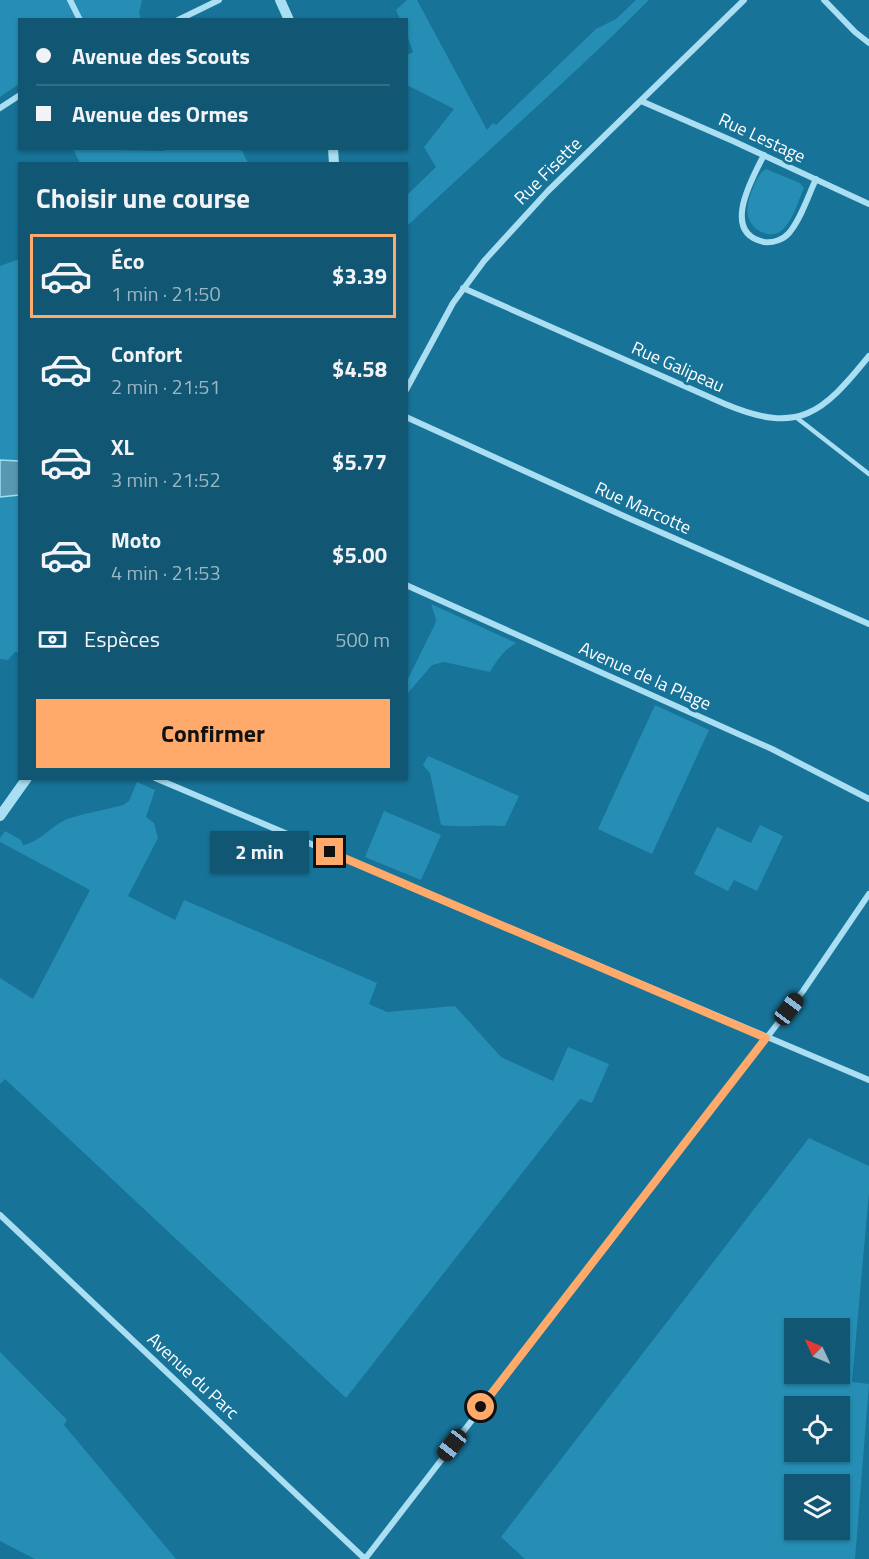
<!DOCTYPE html>
<html lang="fr">
<meta charset="utf-8">
<style>
body{margin:0;font-family:"Titillium Web",sans-serif;background:#1e5f7a;color:#f1f3f6;height:100vh;display:flex;flex-direction:column;font-size:22px;white-space:nowrap}
*{box-sizing:border-box;margin:0}
p{font-size:20px;color:#9cb7c4}
.icon{flex:none;width:33px;height:33px;fill:none;stroke:currentColor;stroke-width:2;stroke-linecap:round;stroke-linejoin:round}
.map{position:relative;flex:1;overflow:hidden}
.drawer{position:absolute;left:18px;top:162px;width:390px;height:618px;display:flex;flex-direction:column;background:#115672;border-radius:0px;box-shadow:0 2px 4px #0004}
.drawer>*{flex:none}
.banner{position:absolute;left:18px;top:18px;width:390px;height:132px;border-radius:0px;box-shadow:0 2px 4px #0004;display:grid;align-content:center;height:132px;padding:0 18px;background:#115672}
.needle{width:39px;rotate:314deg}
.controls{position:absolute;left:784px;top:1318px;display:grid;gap:12px}
.controls a{display:grid;place-items:center;width:66px;height:66px;border-radius:0px;background:#115672;box-shadow:0 2px 4px #0004;font-size:30px}
.end{position:absolute;width:27px;height:27px;margin:-14px;border:8px solid #ffaa6a;background:#111;box-shadow:0 0 0 3px #111}
.from{border-radius:50%}
.bubble{position:absolute;height:42px;border-radius:0px;background:#115672;box-shadow:0 2px 4px #0004;font-size:20px;font-weight:700;line-height:42px;text-align:center}
.car{position:absolute;width:18px;height:36px;margin:-18px -9px;border-radius:8px;box-shadow:0 0 4px 2px #0007;background:linear-gradient(#222 24%,#8ab4d8 0 40%,#222 0 76%,#8ab4d8 0 86%,#222 0)}
.banner b{display:flex;align-items:center;gap:21px;height:57px;font-size:22px}
.banner b+b{border-top:2px solid #306c84}
.banner i{width:15px;height:15px;background:#f1f3f6}
ul{padding:0;list-style:none}
li{display:flex;align-items:center;gap:18px;height:84px;margin:0 12px 9px;padding:0 6px;border:3px solid transparent;border-radius:0px}
li div{flex:1}
li b{display:block;font-size:22px}
li em{font-style:normal;font-weight:700}
li.selected{border-color:#ffaa6a}
li>.icon{width:54px;height:54px;stroke-width:1.5}
h2{padding:0 18px;font-size:27px;line-height:72px}
.pay{display:flex;align-items:center;gap:15px;height:66px;padding:0 18px;font-size:22px}
.pay p{margin-inline-start:auto}
.cta{display:flex;gap:12px;margin-top:auto;padding:12px 18px}
.cta a{flex:1;height:69px;border-radius:0px;background:#ffaa6a;color:#111;font-size:24px;font-weight:700;line-height:69px;text-align:center}
.map>svg:first-child{display:block}
.green{fill:#268eb4;fill-rule:evenodd}
.water{fill:#5a98af;stroke:#9cdef4;stroke-width:1.5}
.lines{fill:none;stroke-linecap:round;stroke-linejoin:round}
.service{stroke:#aadef2;stroke-width:4.5}
.minor{stroke:#aadef2;stroke-width:6}
.tertiary{stroke:#aadef2;stroke-width:10}
.route{stroke:#ffaa6a;stroke-width:8}
.labels{text-anchor:middle;stroke-width:6;stroke-linejoin:round;paint-order:stroke}
.street-label{font-size:18px;fill:#fff;stroke:#177398}
</style>
<div class="map">
<svg width="869" height="1559" viewBox="0 0 869 1559">
<rect width="100%" height="100%" fill="#177398"/>
<path class="green" d="M 0,0 L 142,0 L 139,13 L 141,19 L 20,20 L 19,84 L 0,97 Z
M 407,0 L 417,0 L 487,130 L 493,123 L 496,125 L 596,29 L 616,19 L 636,0 L 649,0 C 571,78 487,151 407,226 L 407,195 L 436,167 L 424,147 L 454,109 L 407,85 L 407,55 L 413,52 L 407,35 L 406,20 L 400,19 L 396,10 Z
M 165,149 L 241,149 L 248,163 L 80,163 L 73,149 L 164,151 Z
M 766,169 L 800,183 L 804,188 C 798,201 794,217 785,227 C 774,242 752,232 748,216 C 746,207 749,197 753,188 C 756,181 759,173 766,169 Z
M 19,259 L 19,461 L 0,460 L 0,266 Z
M 19,495 L 19,653 L 15,652 L 8,660 L 0,659 L 0,497 Z
M 431,604 L 516,643 C 504,650 497,660 490,672 L 444,662 L 432,665 L 407,694 L 407,681 L 435,624 L 436,619 Z
M 655,705 L 709,730 L 652,854 L 598,829 Z
M 428,756 L 519,796 L 505,826 C 483,824 463,828 441,825 L 430,773 L 423,765 Z
M 137,782 L 155,790 L 146,817 L 154,823 L 158,838 L 128,896 L 175,920 L 184,900 L 377,983 L 369,1004 L 387,1012 L 455,1006 L 501,1057 L 553,1081 L 568,1047 L 609,1064 L 592,1103 L 580,1099 L 346,1398 L 5,1079 L 0,1084 L 0,978 L 33,999 L 90,890 L 0,842 L 0,838 L 5,831 L 21,840 L 23,845 C 40,842 51,826 67,819 C 85,813 105,810 123,805 L 129,801 Z
M 384,811 L 441,835 L 421,880 L 365,857 Z
M 760,825 L 783,836 L 757,891 L 734,880 L 728,891 L 694,874 L 717,827 L 751,843 Z
M 809,1138 L 869,1166 L 869,1192 L 852,1382 L 869,1384 L 855,1559 L 525,1559 L 501,1537 ZM 795,1329 L 840,1329 L 840,1374 L 795,1374 ZM 795,1407 L 840,1407 L 840,1452 L 795,1452 ZM 795,1485 L 840,1485 L 840,1530 L 795,1530 Z
M 0,1352 L 67,1420 L 64,1425 L 176,1559 L 35,1559 L 0,1541 Z"/>
<path class="water" d="M 0,460 L 19,461 L 19,495 L 0,497 Z"/>
<g class="lines">
<path class="service" d="M 797,418 L 869,474"/>
<path class="minor" d="M 70,0 L 80,20
M 824,0 L 855,32 L 869,43
M 178,20 L 219,0
M 641,101 L 733,141 L 869,204
M 0,108 L 20,95
M 764,155 C 753,177 720,233 764,242 C 773,243 783,240 789,233 C 801,219 808,196 816,179
M 463,288 L 725,404 C 799,435 822,414 869,356
M 406,390 L 453,303 L 484,261 L 548,191 L 744,0
M 406,417 L 626,517 L 869,624
M 406,585 L 772,749 L 869,799
M 155,778 L 869,1080
M 0,1215 L 365,1559
M 365,1559 L 775,1027 L 803,991 L 869,894"/>
<path class="tertiary" d="M 280,0 L 289,20
M 333,148 L 334,164
M 0,816 L 27,778"/>
</g>
<g class="lines">
<path class="route" d="M 330,852 L 766,1038 L 481,1407"/>
</g>
<g class="labels">
<g class="street-label">
<text transform="translate(762 138) rotate(25)" y="6">Rue Lestage</text>
<text transform="translate(548 171) rotate(-45)" y="6">Rue Fisette</text>
<text transform="translate(678 367) rotate(24)" y="6">Rue Galipeau</text>
<text transform="translate(643 508) rotate(24)" y="6">Rue Marcotte</text>
<text transform="translate(645 676) rotate(24)" y="6">Avenue de la Plage</text>
<text transform="translate(193 1376) rotate(43)" y="6">Avenue du Parc</text>
</g>
</g>
</svg>
<div class="controls">
<a><svg class="needle" viewBox="-14 -14 28 28"><path d="M0-13l5 13h-10z" fill="#e53935"/><path d="M0 13l5-13h-10z" fill="#9cb7c4"/></svg></a>
<a><svg class="icon" aria-label="locate" viewBox="0 0 24 24"><circle cx="12" cy="12" r="6"/><path d="M12 2v4M12 18v4M2 12h4M18 12h4"/></svg></a>
<a><svg class="icon" aria-label="layers" viewBox="0 0 24 24"><path d="M12 4l9 5-9 5-9-5zM3 14l9 5 9-5"/></svg></a>
</div>
<i class="end from" style="left:481px;top:1407px"></i>
<i class="end" style="left:330px;top:852px"></i>
<div class="bubble" style="left:210px;top:831px;width:99px">2 min</div>
<i class="car" style="left:789px;top:1009px;rotate:37deg"></i>
<i class="car" style="left:452px;top:1445px;rotate:218deg"></i>
<div class="banner">
<b><i class="from"></i>Avenue des Scouts</b>
<b><i></i>Avenue des Ormes</b>
</div>
<section class="drawer">
<h2>Choisir une course</h2>
<ul>
<li class="selected"><svg class="icon" aria-label="car" viewBox="0 0 24 24"><path d="M5 17H2v-5l4-1 3-4h7l3 4 3 1v5h-3M9 17h6M6 11h13"/><circle cx="7" cy="17" r="2"/><circle cx="17" cy="17" r="2"/></svg><div><b>Éco</b><p>1 min · 21:50</p></div><em>$3.39</em></li>
<li><svg class="icon" aria-label="car" viewBox="0 0 24 24"><path d="M5 17H2v-5l4-1 3-4h7l3 4 3 1v5h-3M9 17h6M6 11h13"/><circle cx="7" cy="17" r="2"/><circle cx="17" cy="17" r="2"/></svg><div><b>Confort</b><p>2 min · 21:51</p></div><em>$4.58</em></li>
<li><svg class="icon" aria-label="car" viewBox="0 0 24 24"><path d="M5 17H2v-5l4-1 3-4h7l3 4 3 1v5h-3M9 17h6M6 11h13"/><circle cx="7" cy="17" r="2"/><circle cx="17" cy="17" r="2"/></svg><div><b>XL</b><p>3 min · 21:52</p></div><em>$5.77</em></li>
<li><svg class="icon" aria-label="car" viewBox="0 0 24 24"><path d="M5 17H2v-5l4-1 3-4h7l3 4 3 1v5h-3M9 17h6M6 11h13"/><circle cx="7" cy="17" r="2"/><circle cx="17" cy="17" r="2"/></svg><div><b>Moto</b><p>4 min · 21:53</p></div><em>$5.00</em></li>
</ul>
<div class="pay"><svg class="icon" aria-label="cash" viewBox="0 0 24 24"><path d="M3 7h18v10H3z"/><circle cx="12" cy="12" r="2"/></svg>Espèces<p>500 m</p></div>
<div class="cta"><a>Confirmer</a></div>
</section>
</div>
